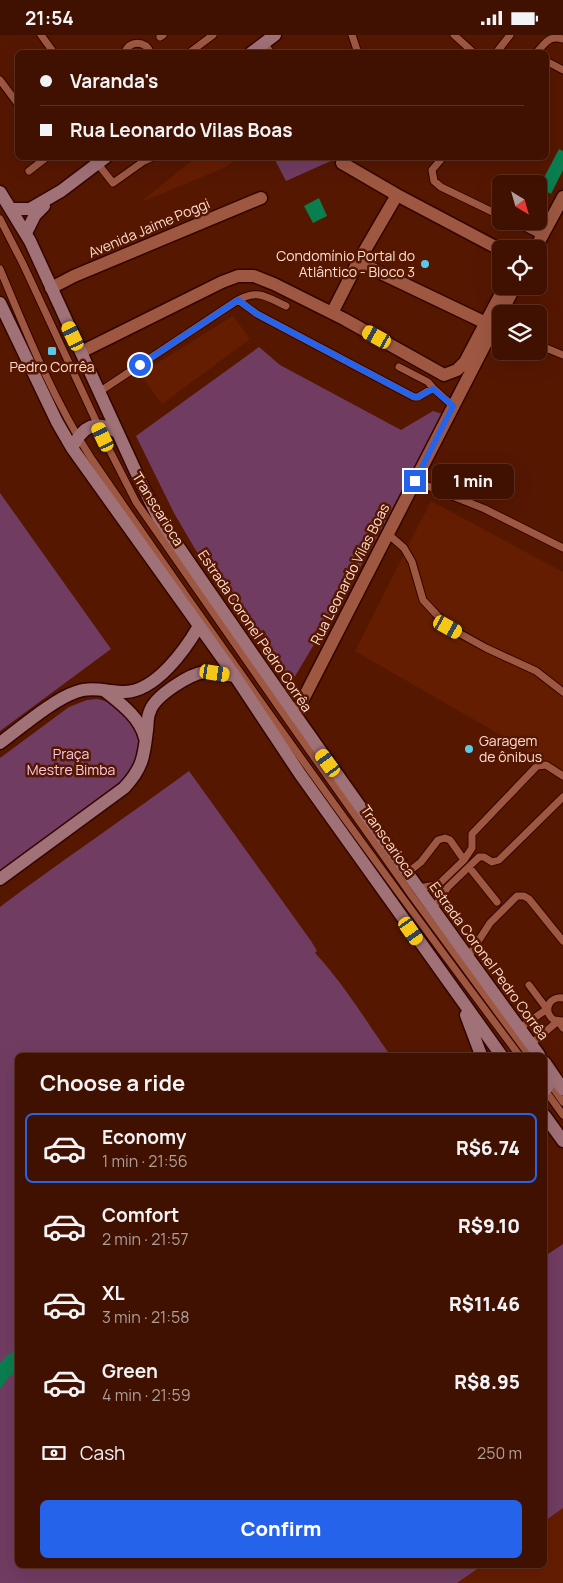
<!DOCTYPE html>
<meta charset="utf-8">
<style>
body{margin:0;font-family:Manrope,sans-serif;background:#471a0b;color:#f1f3f6;height:100vh;display:flex;flex-direction:column;font-size:19px;white-space:nowrap}
*{box-sizing:border-box;margin:0}
p{font-size:16px;color:#ae9d99}
.icon{flex:none;width:28px;height:28px;fill:none;stroke:currentColor;stroke-width:2;stroke-linecap:round;stroke-linejoin:round}
.map{position:relative;flex:1;overflow:hidden}
.side{position:absolute;left:15px;top:1018px;width:532px;height:515px;display:flex;flex-direction:column;background:#401101;border-radius:8px;box-shadow:0 5px 20px #0002,0 0 0 1px #593123}
.side>*{flex:none}
.banner{position:absolute;left:15px;top:15px;width:534px;height:110px;border-radius:8px;box-shadow:0 5px 20px #0002,0 0 0 1px #593123;display:grid;align-content:center;height:110px;padding:0 25px;background:#401101}
.needle{width:32px;rotate:143deg}
.fabs{position:absolute;left:492px;top:140px;display:grid;gap:10px}
.fabs a{display:grid;place-items:center;width:55px;height:55px;border-radius:8px;background:#401101;box-shadow:0 5px 20px #0002,0 0 0 1px #593123;font-size:25px}
.end{position:absolute;width:22px;height:22px;margin:-11px;border:6px solid #2563eb;background:#fff;box-shadow:0 0 0 2px #fff}
.from{border-radius:50%}
.bubble{position:absolute;height:35px;border-radius:8px;background:#401101;box-shadow:0 5px 20px #0002,0 0 0 1px #593123;font-size:16px;font-weight:800;line-height:35px;text-align:center}
.car{position:absolute;width:15px;height:30px;margin:-15px -8px;border-radius:6px;box-shadow:0 0 4px 1px #0007;background:linear-gradient(#f5c518 24%,#345 0 40%,#f5c518 0 76%,#345 0 86%,#f5c518 0)}
.banner b{display:flex;align-items:center;gap:18px;height:48px;font-size:19px}
.banner b+b{border-top:1px solid #593123}
.banner i{width:12px;height:12px;background:#f1f3f6}
ul{padding:0;list-style:none}
li{display:flex;align-items:center;gap:15px;height:70px;margin:0 10px 8px;padding:0 15px;border:2px solid transparent;border-radius:8px}
li div{flex:1}
li b{display:block;font-size:19px}
li em{font-style:normal;font-weight:800}
li.selected{border-color:#2563eb}
li>.icon{width:45px;height:45px;stroke-width:1.5}
h2{padding:0 25px;font-size:22px;line-height:60px}
.pay{display:flex;align-items:center;gap:12px;height:55px;padding:0 25px;font-size:19px}
.pay p{margin-inline-start:auto}
.cta{display:flex;gap:10px;margin-top:auto;padding:10px 25px}
.cta a{flex:1;height:58px;border-radius:8px;background:#2563eb;color:#fff;font-size:20px;font-weight:800;line-height:58px;text-align:center}
.status{display:flex;justify-content:space-between;align-items:center;height:35px;padding:0 25px;background:#401101;direction:ltr}
.status svg{height:14px;fill:currentColor}
.map>svg:first-child{display:block}
.built{fill:#651d02}
.green{fill:#713c62}
.water{fill:#0b7e50}
.lines{fill:none;stroke-linecap:round;stroke-linejoin:round}
.lane-casing{stroke:#330400;stroke-width:9}
.street-casing{stroke:#330400;stroke-width:15}
.secondary-casing{stroke:#330400;stroke-width:15}
.lane{stroke:#9e5842;stroke-width:7}
.street{stroke:#9e5842;stroke-width:12}
.secondary{stroke:#a07177;stroke-width:12}
.route{stroke:#2563eb;stroke-width:6}
.poi-dot{fill:#5ac8e6;stroke:#561701;stroke-width:2}
.labels{text-anchor:middle;stroke-width:5;stroke-linejoin:round;paint-order:stroke}
.street-label{font-size:14px;fill:#feddd2;stroke:#561701}
.poi-label{font-size:14px;fill:#feddd2;stroke:#561701;text-anchor:end}
.park-label{font-size:14px;fill:#f4cae6;stroke:#561701}
</style>
<div class="status"><b>21:54</b><svg viewBox="0 0 49 12"><path d="M0 12V9h3v3zM5 12V6h3v6zM10 12V3h3v9zM15 12V0h3v12zM26 1h20v11H26zM47 4h2v5h-2z"/></svg></div>
<div class="map">
<svg width="563" height="1548" viewBox="0 0 563 1548">
<rect width="100%" height="100%" fill="#561701"/>
<path class="built" d="M 196,122 L 239,123 L 224,133 L 141,167 Z
M 233,281 L 250,304 L 162,369 L 140,339 Z
M 431,466 L 563,537 L 563,736 L 355,616 Z
M 563,1473 L 563,1548 L 457,1548 L 483,1530 L 545,1530 L 545,1486 Z"/>
<path class="green" d="M 333,123 L 333,125 L 286,146 L 274,123 Z
M 259,312 L 280,330 L 401,395 L 433,376 L 442,379 L 371,514 L 291,648 L 195,514 L 174,478 L 136,401 Z
M 0,458 L 111,614 L 0,696 Z
M 97,664 C 118,667 139,688 140,710 C 140,720 134,731 130,740 L 0,835 L 0,723 L 69,672 L 87,665 Z
M 189,736 L 311,906 L 317,916 L 315,918 C 344,949 366,986 390,1020 L 18,1020 L 18,1530 L 483,1530 L 457,1548 L 0,1548 L 0,872 C 62,825 127,782 189,736 Z
M 563,1209 L 563,1473 L 545,1486 L 545,1221 Z"/>
<path class="water" d="M 559,114 L 563,116 L 563,135 L 551,159 L 539,152 Z
M 319,163 L 327,181 L 313,188 L 304,171 Z
M 17,1314 L 17,1337 L 9,1342 L 0,1354 L 0,1328 L 9,1319 Z"/>
<g class="lines">
<defs>
<path id="lane" d="M 41,0 L 54,18
M 352,0 L 358,18
M 454,0 L 474,18
M 160,2 L 163,0
M 264,8 L 271,18
M 124,18 C 130,5 145,5 151,18
M 189,18 L 213,0
M 496,18 L 510,0
M 536,18 C 546,8 548,0 563,4
M 546,26 L 563,35
M 0,45 L 18,69
M 443,122 L 432,135 L 434,146 L 441,152 L 501,181
M 98,129 L 113,148 L 144,126 L 153,122
M 29,136 L 47,122
M 0,184 L 23,229 L 109,414 L 136,467 L 297,698 L 412,861 L 529,1020
M 513,186 L 542,201
M 0,234 C 27,299 53,364 91,423 C 229,625 372,824 519,1020
M 238,265 C 258,254 267,262 286,271
M 539,310 L 563,320
M 399,332 L 428,347 L 433,353
M 99,357 L 238,265 L 257,279 L 414,362 L 418,362 L 433,353 L 453,371
M 415,446 L 485,474 L 563,513
M 388,499 L 404,513 L 412,527 L 423,565 L 448,592 L 486,613 L 536,636 L 563,657
M 469,832 L 497,867
M 407,838 L 421,827 L 438,805 L 445,803 L 450,805 L 464,825
M 418,853 L 436,850 L 441,847 L 464,825 L 472,813 L 472,799 L 537,731 L 546,730 L 563,741
M 433,874 L 448,852 L 479,822 L 484,822 L 492,827 L 499,825 L 563,762
M 468,922 L 490,888 L 517,861 L 524,861 L 529,864 L 563,906
M 563,963 C 549,961 542,976 554,985 L 563,986
M 520,993 L 547,974 L 529,950
M 531,1009 L 558,986 L 563,993
M 549,1047 L 563,1067
M 545,1055 L 563,1080"/>
<path id="street" d="M 342,128 L 397,160
M 535,214 L 563,162
M 358,227 L 397,160 L 501,215
M 51,253 L 74,241 L 261,163
M 332,278 L 358,227 L 492,291
M 81,317 L 222,247 L 238,241 L 254,241 L 274,249 L 344,284 L 444,340 L 457,335 L 465,327 L 505,251
M 295,680 L 515,251"/>
<path id="secondary" d="M 251,18 L 275,0
M 0,157 L 30,206 L 141,448 L 158,482 C 282,663 409,842 539,1020
M 11,174 L 30,174 L 61,156 L 106,122
M 26,198 L 35,180 L 44,171
M 0,268 L 57,387 L 72,413 L 235,641 L 300,739 L 501,1020
M 72,413 C 83,391 95,384 117,397
M 104,655 C 120,668 140,682 145,703
M 0,708 C 19,694 54,664 76,657 C 92,651 108,657 125,657 C 156,656 185,615 199,591
M 0,844 L 124,753 C 143,733 144,721 147,695 C 148,689 147,682 150,676 C 155,661 189,639 205,637 C 214,637 225,640 235,641
M 466,980 L 481,1020
M 545,1028 L 563,1054
M 545,1055 C 551,1048 551,1043 548,1034
M 545,1081 L 563,1106"/>
</defs>
<use href="#lane" class="lane-casing"/>
<use href="#street" class="street-casing"/>
<use href="#secondary" class="secondary-casing"/>
<use href="#lane" class="lane"/>
<use href="#street" class="street"/>
<use href="#secondary" class="secondary"/>
</g>
<g class="lines">
<path class="route" d="M 140,330 L 238,265 L 257,279 L 414,362 L 418,362 L 433,354 L 453,371 L 415,446"/>
</g>
<g class="poi-dot">
<circle cx="425" cy="229" r="5"/>
<rect x="47" y="311" width="10" height="10" rx="2.5"/>
<circle cx="469" cy="714" r="5"/>
</g>
<g class="labels">
<g class="street-label">
<text transform="translate(149 193) rotate(-23)" y="5">Avenida Jaime Poggi</text>
<text transform="translate(158 474) rotate(58)" y="5">Transcarioca</text>
<text transform="translate(350 539) rotate(-63)" y="5">Rua Leonardo Vilas Boas</text>
<text transform="translate(255 596) rotate(56)" y="5">Estrada Coronel Pedro Corrêa</text>
<text transform="translate(388 806) rotate(55)" y="5">Transcarioca</text>
<text transform="translate(489 926) rotate(54)" y="5">Estrada Coronel Pedro Corrêa</text>
</g>
<g class="poi-label">
<text x="415" y="226">Condomínio Portal do<tspan x="415" dy="16">Atlântico - Bloco 3</tspan></text>
<text x="52" y="337" text-anchor="middle">Pedro Corrêa</text>
<text x="479" y="711" text-anchor="start">Garagem<tspan x="479" dy="16">de ônibus</tspan></text>
</g>
<g class="park-label">
<text x="71" y="724">Praça<tspan x="71" dy="16">Mestre Bimba</tspan></text>
</g>
</g>
</svg>
<div class="fabs">
<a><svg class="needle" viewBox="-14 -14 28 28"><path d="M0-13l5 13h-10z" fill="#e53935"/><path d="M0 13l5-13h-10z" fill="#ae9d99"/></svg></a>
<a><svg class="icon" aria-label="locate" viewBox="0 0 24 24"><circle cx="12" cy="12" r="6"/><path d="M12 2v4M12 18v4M2 12h4M18 12h4"/></svg></a>
<a><svg class="icon" aria-label="layers" viewBox="0 0 24 24"><path d="M12 4l9 5-9 5-9-5zM3 14l9 5 9-5"/></svg></a>
</div>
<i class="end from" style="left:140px;top:330px"></i>
<i class="end" style="left:415px;top:446px"></i>
<div class="bubble" style="left:432px;top:429px;width:82px">1 min</div>
<i class="car" style="left:73px;top:301px;rotate:335deg"></i>
<i class="car" style="left:377px;top:302px;rotate:299deg"></i>
<i class="car" style="left:103px;top:402px;rotate:335deg"></i>
<i class="car" style="left:448px;top:592px;rotate:119deg"></i>
<i class="car" style="left:215px;top:638px;rotate:99deg"></i>
<i class="car" style="left:328px;top:728px;rotate:324deg"></i>
<i class="car" style="left:411px;top:896px;rotate:145deg"></i>
<div class="banner">
<b><i class="from"></i>Varanda's</b>
<b><i></i>Rua Leonardo Vilas Boas</b>
</div>
<section class="side">
<h2>Choose a ride</h2>
<ul>
<li class="selected"><svg class="icon" aria-label="car" viewBox="0 0 24 24"><path d="M5 17H2v-5l4-1 3-4h7l3 4 3 1v5h-3M9 17h6M6 11h13"/><circle cx="7" cy="17" r="2"/><circle cx="17" cy="17" r="2"/></svg><div><b>Economy</b><p>1 min · 21:56</p></div><em>R$6.74</em></li>
<li><svg class="icon" aria-label="car" viewBox="0 0 24 24"><path d="M5 17H2v-5l4-1 3-4h7l3 4 3 1v5h-3M9 17h6M6 11h13"/><circle cx="7" cy="17" r="2"/><circle cx="17" cy="17" r="2"/></svg><div><b>Comfort</b><p>2 min · 21:57</p></div><em>R$9.10</em></li>
<li><svg class="icon" aria-label="car" viewBox="0 0 24 24"><path d="M5 17H2v-5l4-1 3-4h7l3 4 3 1v5h-3M9 17h6M6 11h13"/><circle cx="7" cy="17" r="2"/><circle cx="17" cy="17" r="2"/></svg><div><b>XL</b><p>3 min · 21:58</p></div><em>R$11.46</em></li>
<li><svg class="icon" aria-label="car" viewBox="0 0 24 24"><path d="M5 17H2v-5l4-1 3-4h7l3 4 3 1v5h-3M9 17h6M6 11h13"/><circle cx="7" cy="17" r="2"/><circle cx="17" cy="17" r="2"/></svg><div><b>Green</b><p>4 min · 21:59</p></div><em>R$8.95</em></li>
</ul>
<div class="pay"><svg class="icon" aria-label="cash" viewBox="0 0 24 24"><path d="M3 7h18v10H3z"/><circle cx="12" cy="12" r="2"/></svg>Cash<p>250 m</p></div>
<div class="cta"><a>Confirm</a></div>
</section>
</div>
